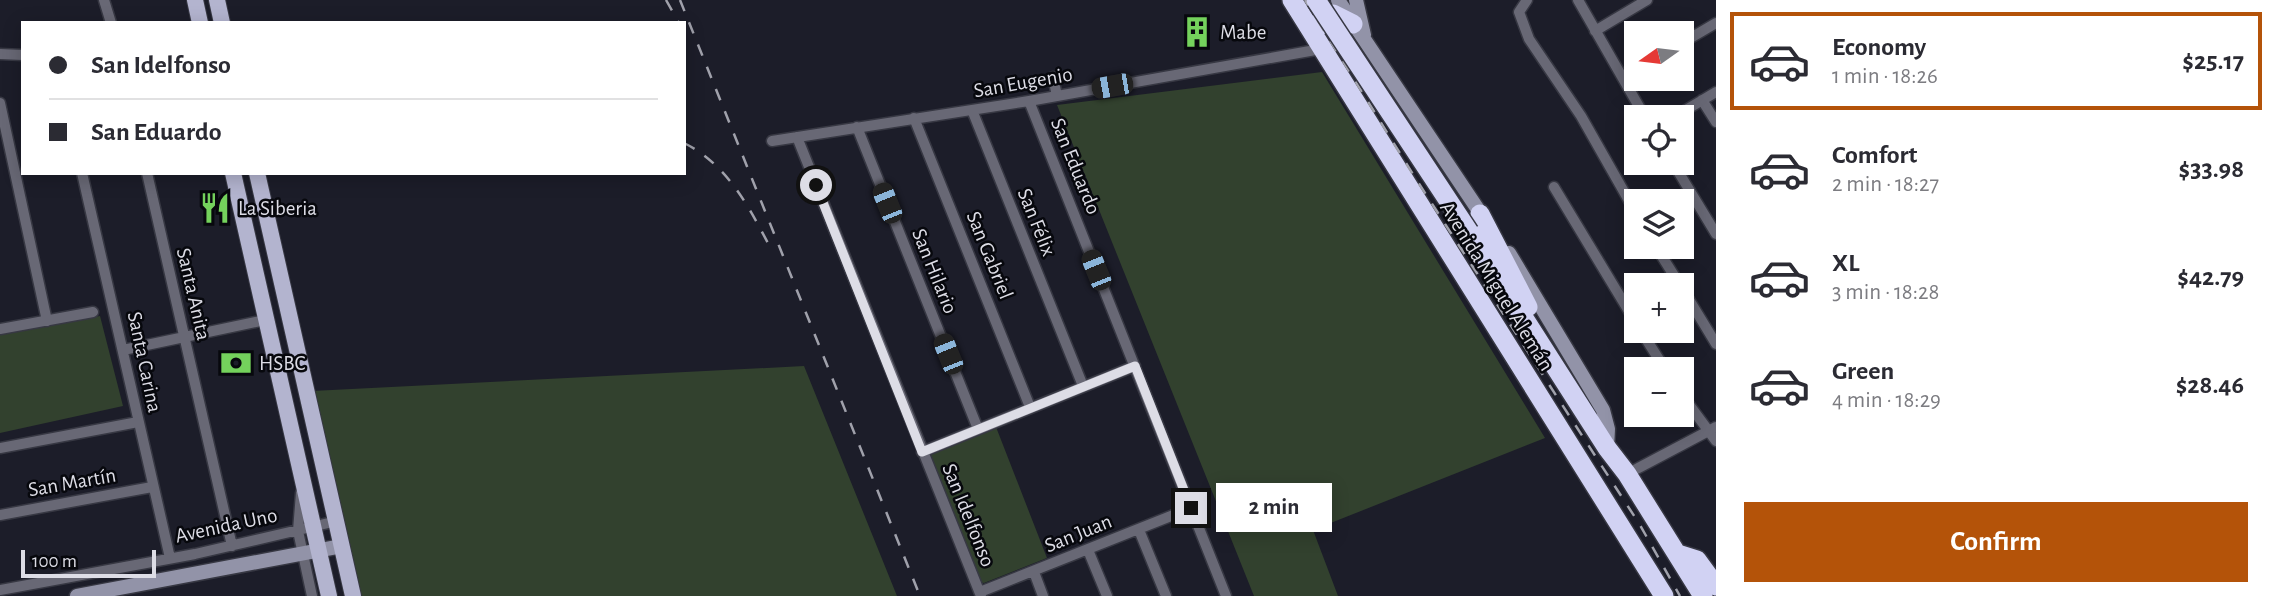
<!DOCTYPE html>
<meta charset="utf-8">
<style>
body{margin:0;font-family:"Alegreya Sans",sans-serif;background:#f2f2f3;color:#2b2b33;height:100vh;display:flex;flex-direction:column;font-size:26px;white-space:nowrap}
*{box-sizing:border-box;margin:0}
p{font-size:23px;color:#7c7c81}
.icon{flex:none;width:38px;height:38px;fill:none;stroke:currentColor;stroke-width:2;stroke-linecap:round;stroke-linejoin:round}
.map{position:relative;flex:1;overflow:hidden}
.sheet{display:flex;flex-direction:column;background:#fff;width:560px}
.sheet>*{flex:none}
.banner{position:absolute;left:21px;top:21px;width:665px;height:154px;border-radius:0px;box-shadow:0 4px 18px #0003;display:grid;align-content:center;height:154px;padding:0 28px;background:#fff}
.needle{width:46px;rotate:256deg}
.buttons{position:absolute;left:1624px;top:21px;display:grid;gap:14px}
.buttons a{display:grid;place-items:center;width:70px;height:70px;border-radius:0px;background:#fff;box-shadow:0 4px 18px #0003;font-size:35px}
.scale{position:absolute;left:21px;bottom:18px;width:135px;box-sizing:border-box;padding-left:7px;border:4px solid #dddde6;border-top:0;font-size:19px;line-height:24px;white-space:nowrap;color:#dddde6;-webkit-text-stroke:5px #07080d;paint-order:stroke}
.end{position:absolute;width:32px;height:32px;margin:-16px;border:9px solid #dddde6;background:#111;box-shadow:0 0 0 4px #111}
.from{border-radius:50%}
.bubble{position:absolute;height:49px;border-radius:0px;background:#fff;box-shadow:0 4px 18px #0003;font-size:23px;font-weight:700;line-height:49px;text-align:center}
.car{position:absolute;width:21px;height:42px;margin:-21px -10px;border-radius:9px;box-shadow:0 0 5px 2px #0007;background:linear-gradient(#222 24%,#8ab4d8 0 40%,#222 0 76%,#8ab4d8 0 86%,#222 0)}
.banner b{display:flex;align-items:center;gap:24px;height:66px;font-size:26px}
.banner b+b{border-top:2px solid #e1e1e2}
.banner i{width:18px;height:18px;background:#2b2b33}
ul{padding:12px 0 0;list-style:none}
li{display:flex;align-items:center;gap:21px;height:98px;margin:0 14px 10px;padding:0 14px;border:4px solid transparent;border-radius:0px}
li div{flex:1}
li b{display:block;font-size:26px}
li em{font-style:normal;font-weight:700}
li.on{border-color:#b45309}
li>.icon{width:63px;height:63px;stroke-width:1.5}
.action{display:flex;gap:14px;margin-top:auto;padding:14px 28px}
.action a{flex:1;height:80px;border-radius:0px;background:#b45309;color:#fff;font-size:28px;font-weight:700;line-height:80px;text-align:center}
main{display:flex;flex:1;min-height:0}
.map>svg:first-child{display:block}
.green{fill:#32412e}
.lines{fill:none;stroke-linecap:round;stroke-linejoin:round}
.street-casing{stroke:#373843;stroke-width:13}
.secondary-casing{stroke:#373843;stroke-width:17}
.primary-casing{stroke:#373843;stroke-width:18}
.highway-casing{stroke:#373843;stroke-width:22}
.street{stroke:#686875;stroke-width:10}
.secondary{stroke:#9293a8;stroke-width:14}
.primary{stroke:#b3b4cf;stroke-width:16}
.highway{stroke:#d1d2f3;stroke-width:19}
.rail{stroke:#a0a1ab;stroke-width:2.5;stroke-dasharray:12 12;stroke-linecap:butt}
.highway-bridge-casing{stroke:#373843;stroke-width:22;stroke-linecap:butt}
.highway-bridge{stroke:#d1d2f3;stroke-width:19}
.route{stroke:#dddde6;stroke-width:9}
.labels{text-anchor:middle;stroke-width:5;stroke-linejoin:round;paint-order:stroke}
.poi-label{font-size:21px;fill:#dddde6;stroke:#07080d;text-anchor:start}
.street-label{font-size:21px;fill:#dddde6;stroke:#07080d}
</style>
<main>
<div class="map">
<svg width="1716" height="596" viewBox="0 0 1716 596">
<rect width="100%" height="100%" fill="#1c1d29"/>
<path class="green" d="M 1322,72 L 1545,438 L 1313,530 L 1338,596 L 1254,596 L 1057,105 Z
M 100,316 L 123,406 L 0,433 L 0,335 Z
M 804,366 L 897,596 L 359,596 L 312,391 Z
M 996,427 L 1047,558 L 984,583 L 979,582 L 929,458 L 932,452 Z"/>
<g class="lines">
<defs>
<path id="street" d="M 104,0 L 111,23
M 1527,0 L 1519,12 L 1529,39 L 1581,116 L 1636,213
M 1578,0 L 1645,117
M 1595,31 L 1647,0
M 1682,43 L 1716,23
M 0,54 L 23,55
M 1053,77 L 1057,96
M 1622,77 L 1636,69
M 1702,100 L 1716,122
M 1029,101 L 1226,596
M 0,103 L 47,321
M 972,110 L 1083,386
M 1674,117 L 1716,92
M 914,118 L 1030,407
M 857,127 L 978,429
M 797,137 L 981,596
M 772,141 L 1029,101 L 1321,49
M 1673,163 L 1716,234
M 82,173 L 170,558
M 147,173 L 232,546
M 1554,187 L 1636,323
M 1682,206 L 1694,198
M 1656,247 L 1680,285
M 1682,288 L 1716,344
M 0,329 L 93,312
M 1641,331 L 1665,369
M 123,350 L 265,320
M 1682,395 L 1716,441
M 0,448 L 138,422
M 922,452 L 1135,366
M 1627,474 L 1716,427
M 301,493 L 298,531 L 312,596
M 0,515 L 152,487
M 1139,530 L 1166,596
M 1088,550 L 1107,596
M 1034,572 L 1043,596
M 0,590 L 195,554 L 337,521
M 980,592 L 1191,508"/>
<path id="secondary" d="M 1338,0 L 1485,220
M 1356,0 L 1364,35
M 1509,253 L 1603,410 L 1608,429 L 1607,448
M 77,596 L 342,546"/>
<path id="primary" d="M 195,0 L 200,23
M 217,0 L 222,23
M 233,173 L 329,596
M 257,173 L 353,596"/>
<path id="highway" d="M 1292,0 L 1664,596
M 1318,27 L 1321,20 L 1333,14 L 1353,24
M 1480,214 L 1528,307
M 1469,232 L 1607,448 L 1627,474 L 1703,596
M 1678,554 L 1697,560 L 1716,586"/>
</defs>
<use href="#street" class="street-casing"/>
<use href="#secondary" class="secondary-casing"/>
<use href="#primary" class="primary-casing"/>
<use href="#highway" class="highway-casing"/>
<use href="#street" class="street"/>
<use href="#secondary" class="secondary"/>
<use href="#primary" class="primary"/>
<use href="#highway" class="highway"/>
<path class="rail" d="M 666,0 L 679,23
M 680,0 L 920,596
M 1305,0 L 1414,176 L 1640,525 L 1680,596
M 684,143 C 728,165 749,207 771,249"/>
<defs>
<path id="highway-bridge" d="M 1316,0 L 1469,232"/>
</defs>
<use href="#highway-bridge" class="highway-bridge-casing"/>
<use href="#highway-bridge" class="highway-bridge"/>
</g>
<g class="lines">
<path class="route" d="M 816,185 L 922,452 L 1135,366 L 1191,508"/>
</g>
<defs>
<symbol id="building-bare" viewBox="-9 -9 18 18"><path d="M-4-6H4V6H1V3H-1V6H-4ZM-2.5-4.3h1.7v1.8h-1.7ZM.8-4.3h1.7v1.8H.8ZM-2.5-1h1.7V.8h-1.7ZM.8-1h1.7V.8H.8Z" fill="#74d25c" stroke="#07080d" stroke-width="2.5" paint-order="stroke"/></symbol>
<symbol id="restaurant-bare" viewBox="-9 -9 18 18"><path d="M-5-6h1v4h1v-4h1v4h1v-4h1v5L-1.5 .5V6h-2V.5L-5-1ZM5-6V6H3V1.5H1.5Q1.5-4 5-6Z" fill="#74d25c" stroke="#07080d" stroke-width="2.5" paint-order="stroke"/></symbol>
<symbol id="bank-bare" viewBox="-9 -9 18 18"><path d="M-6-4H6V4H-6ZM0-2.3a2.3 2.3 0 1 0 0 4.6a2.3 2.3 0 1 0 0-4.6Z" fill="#74d25c" stroke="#07080d" stroke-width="2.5" paint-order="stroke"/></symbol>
</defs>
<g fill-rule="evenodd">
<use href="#building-bare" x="1175" y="10" width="44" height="44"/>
<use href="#restaurant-bare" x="193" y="186" width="44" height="44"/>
<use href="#bank-bare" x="214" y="341" width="44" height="44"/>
</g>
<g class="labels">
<g class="poi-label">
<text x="1220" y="39">Mabe</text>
<text x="238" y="215">La Siberia</text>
<text x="259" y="370">HSBC</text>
</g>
<g class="street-label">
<text transform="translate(1023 82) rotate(-10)" y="7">San Eugenio</text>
<text transform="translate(1076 166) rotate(68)" y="7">San Eduardo</text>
<text transform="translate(1037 222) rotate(68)" y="7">San Félix</text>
<text transform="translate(990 255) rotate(68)" y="7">San Gabriel</text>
<text transform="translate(935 271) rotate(68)" y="7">San Hilario</text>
<text transform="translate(1497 286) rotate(58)" y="7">Avenida Miguel Alemán</text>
<text transform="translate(194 294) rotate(77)" y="7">Santa Anita</text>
<text transform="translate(145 362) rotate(78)" y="7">Santa Carina</text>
<text transform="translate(72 482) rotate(-10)" y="7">San Martín</text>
<text transform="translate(969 515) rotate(68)" y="7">San Idelfonso</text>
<text transform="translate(226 525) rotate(-12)" y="7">Avenida Uno</text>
<text transform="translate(1078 533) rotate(-22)" y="7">San Juan</text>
</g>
</g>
</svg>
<div class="buttons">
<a><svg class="needle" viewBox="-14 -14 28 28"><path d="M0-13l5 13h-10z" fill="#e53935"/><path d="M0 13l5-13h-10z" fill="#7c7c81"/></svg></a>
<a><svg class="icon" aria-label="locate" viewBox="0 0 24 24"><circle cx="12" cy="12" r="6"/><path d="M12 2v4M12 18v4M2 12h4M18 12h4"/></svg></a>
<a><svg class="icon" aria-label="layers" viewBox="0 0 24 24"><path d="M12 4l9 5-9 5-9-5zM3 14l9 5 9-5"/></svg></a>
<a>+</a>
<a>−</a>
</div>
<div class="scale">100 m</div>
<i class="end from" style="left:816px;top:185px"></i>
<i class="end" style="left:1191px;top:508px"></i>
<div class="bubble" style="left:1216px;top:483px;width:116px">2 min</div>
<i class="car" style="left:1112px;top:86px;rotate:260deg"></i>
<i class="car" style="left:887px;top:203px;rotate:338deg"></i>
<i class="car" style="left:1096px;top:270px;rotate:338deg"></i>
<i class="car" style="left:948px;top:354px;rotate:338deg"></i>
<div class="banner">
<b><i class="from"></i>San Idelfonso</b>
<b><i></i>San Eduardo</b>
</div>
</div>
<section class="sheet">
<ul>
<li class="on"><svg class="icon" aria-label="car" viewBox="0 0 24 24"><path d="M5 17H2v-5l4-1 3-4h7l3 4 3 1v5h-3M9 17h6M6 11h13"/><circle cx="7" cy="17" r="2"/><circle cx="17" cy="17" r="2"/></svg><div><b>Economy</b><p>1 min · 18:26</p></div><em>$25.17</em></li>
<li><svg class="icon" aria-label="car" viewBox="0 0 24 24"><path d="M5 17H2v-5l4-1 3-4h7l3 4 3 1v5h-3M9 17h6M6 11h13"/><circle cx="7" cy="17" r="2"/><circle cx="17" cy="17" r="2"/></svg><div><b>Comfort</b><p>2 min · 18:27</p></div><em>$33.98</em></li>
<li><svg class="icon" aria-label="car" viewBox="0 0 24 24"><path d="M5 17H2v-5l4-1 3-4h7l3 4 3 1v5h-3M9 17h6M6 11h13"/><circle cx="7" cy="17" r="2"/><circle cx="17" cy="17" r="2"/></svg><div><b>XL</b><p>3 min · 18:28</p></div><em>$42.79</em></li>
<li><svg class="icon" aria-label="car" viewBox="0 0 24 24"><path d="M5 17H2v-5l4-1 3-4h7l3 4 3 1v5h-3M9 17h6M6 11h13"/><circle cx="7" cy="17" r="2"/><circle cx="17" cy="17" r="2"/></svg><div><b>Green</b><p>4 min · 18:29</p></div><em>$28.46</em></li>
</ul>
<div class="action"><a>Confirm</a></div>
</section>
</main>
